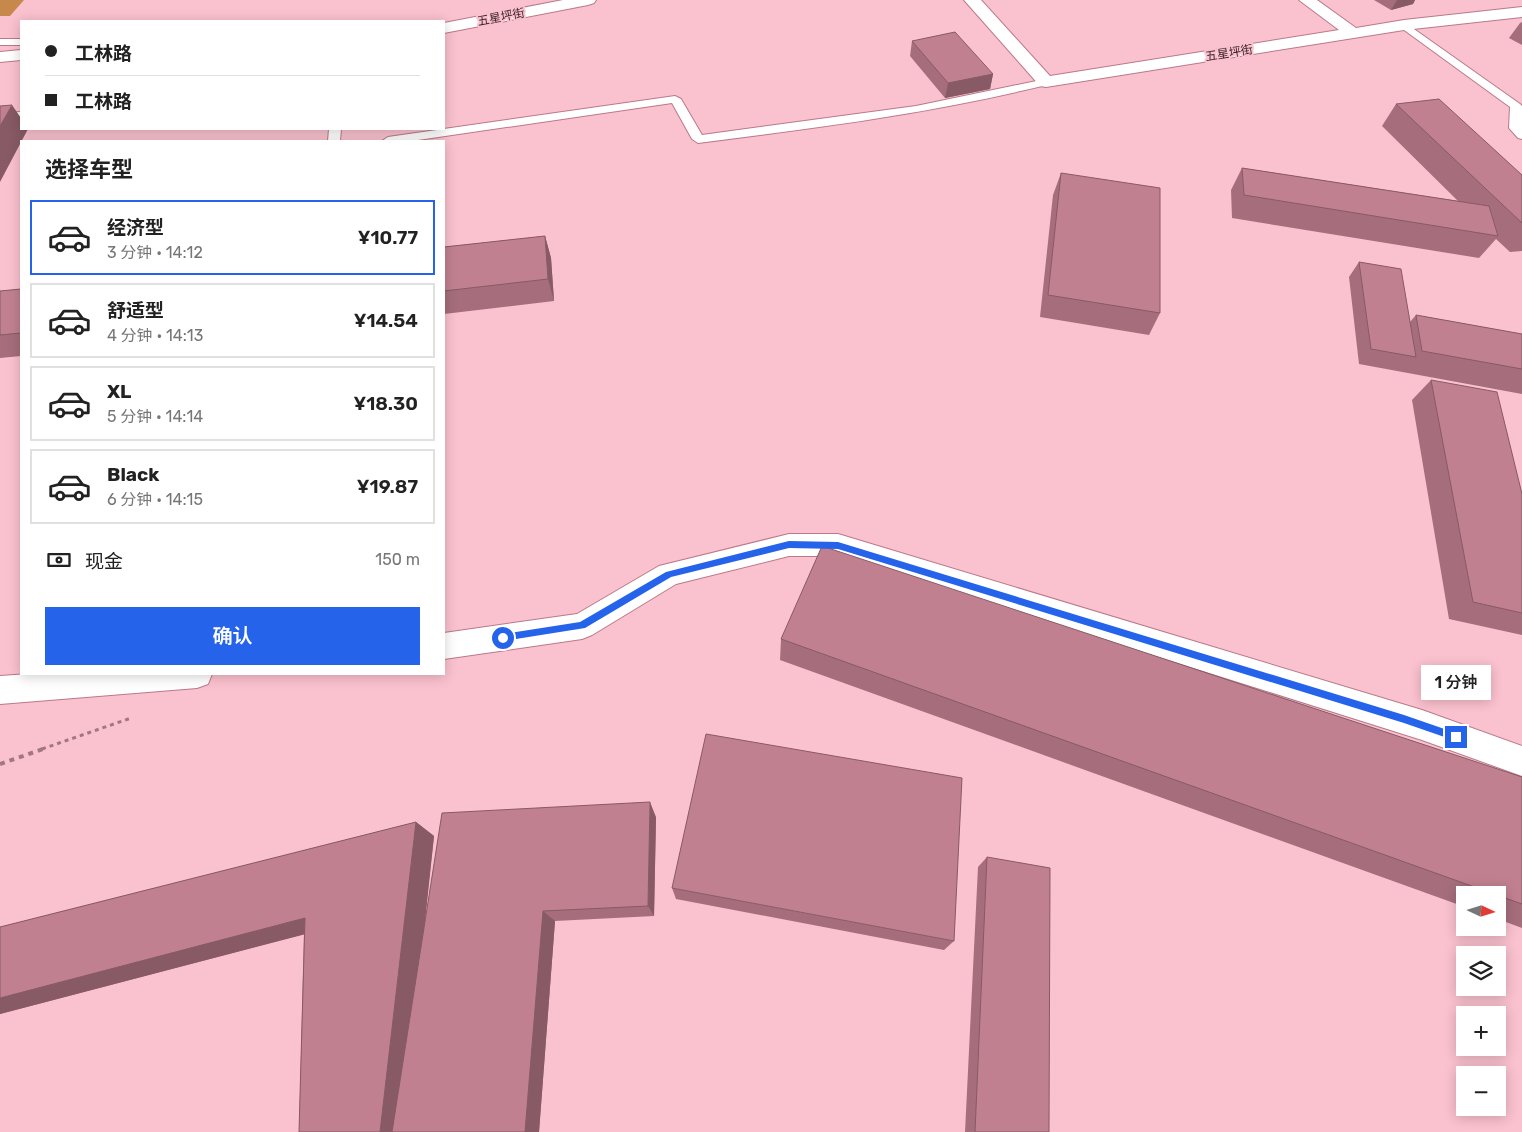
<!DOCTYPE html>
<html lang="zh">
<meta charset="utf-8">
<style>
body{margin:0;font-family:Rubik,"Noto Sans SC",sans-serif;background:#f6f6f6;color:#222;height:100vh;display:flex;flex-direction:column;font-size:19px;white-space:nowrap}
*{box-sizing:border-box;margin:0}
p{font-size:16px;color:#767676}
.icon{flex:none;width:28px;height:28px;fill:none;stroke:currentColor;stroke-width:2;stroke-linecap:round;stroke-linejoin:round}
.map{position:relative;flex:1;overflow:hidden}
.drawer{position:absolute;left:20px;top:140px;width:425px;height:535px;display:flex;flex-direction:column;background:#fff;border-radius:0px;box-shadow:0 2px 12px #0003}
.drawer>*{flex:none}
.banner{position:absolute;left:20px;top:20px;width:425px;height:110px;border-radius:0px;box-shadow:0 2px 12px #0003;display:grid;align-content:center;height:110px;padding:0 25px;background:#fff}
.needle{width:32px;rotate:94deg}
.controls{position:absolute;left:1456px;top:886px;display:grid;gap:10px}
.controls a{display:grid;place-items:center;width:50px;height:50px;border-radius:0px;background:#fff;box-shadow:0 2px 12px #0003;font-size:25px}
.end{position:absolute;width:22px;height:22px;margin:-11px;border:6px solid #2563eb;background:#fff;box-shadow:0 0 0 2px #fff}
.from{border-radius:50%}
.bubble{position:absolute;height:35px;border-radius:0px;background:#fff;box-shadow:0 2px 12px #0003;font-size:16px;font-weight:600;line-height:35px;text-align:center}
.banner b{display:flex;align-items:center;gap:18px;height:48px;font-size:19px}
.banner b+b{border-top:1px solid #e0e0e0}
.banner i{width:12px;height:12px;background:#222}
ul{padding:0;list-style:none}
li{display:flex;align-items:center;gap:15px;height:75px;margin:0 10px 8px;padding:0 15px;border:2px solid #e0e0e0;border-radius:0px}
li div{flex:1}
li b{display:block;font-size:19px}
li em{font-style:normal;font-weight:600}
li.on{border-color:#2563eb}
li>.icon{width:45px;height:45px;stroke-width:1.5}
h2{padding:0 25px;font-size:22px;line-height:60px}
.pay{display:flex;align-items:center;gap:12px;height:55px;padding:0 25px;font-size:19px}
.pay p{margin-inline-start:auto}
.button{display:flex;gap:10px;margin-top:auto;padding:10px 25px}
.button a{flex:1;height:58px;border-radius:0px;background:#2563eb;color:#fff;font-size:20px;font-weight:600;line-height:58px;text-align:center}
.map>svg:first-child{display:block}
.forest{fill:#c7884b}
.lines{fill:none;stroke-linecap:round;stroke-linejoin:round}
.service-casing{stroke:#ba798a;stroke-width:2}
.minor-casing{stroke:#ba798a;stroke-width:2}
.path-far1{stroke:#a27781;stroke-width:3;stroke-dasharray:4 4;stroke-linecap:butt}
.path{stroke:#a27781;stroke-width:4;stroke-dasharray:5 5;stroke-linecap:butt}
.service{fill:#fff;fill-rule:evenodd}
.minor{fill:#fff;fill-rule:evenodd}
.wall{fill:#a66e7c}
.shaded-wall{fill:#875a65}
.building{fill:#c18090;stroke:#875a65}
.route{fill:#2563eb}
.labels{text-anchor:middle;stroke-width:4;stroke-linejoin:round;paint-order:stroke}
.far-street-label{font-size:12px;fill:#40252c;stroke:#fac1ce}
</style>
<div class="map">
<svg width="1522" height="1132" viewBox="0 0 1522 1132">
<rect width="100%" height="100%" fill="#fac1ce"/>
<path class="forest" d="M 0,0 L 24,0 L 10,16 L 0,16 Z"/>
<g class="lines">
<defs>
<path id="service" d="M 1404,22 L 1520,104 L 1522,106 L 1522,139 L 1518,138 L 1509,128 L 1510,107 L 1400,27 L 1399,25 Z
M 0,39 L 21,39 L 21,45 L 0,45 Z
M 1046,79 L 1050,80 L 1052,82 L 1050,84 C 934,113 816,128 698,143 L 692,139 L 672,103 L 411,141 L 382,141 L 388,137 L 675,96 L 681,99 L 702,135 L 916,106 Z
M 21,112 L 21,118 L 0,121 L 0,113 Z
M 329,129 L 341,129 L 340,141 L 328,141 Z"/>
<path id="minor" d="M 563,0 L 596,0 L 594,3 L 588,5 L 444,33 L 444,23 Z
M 964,0 L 981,0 L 1050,76 L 1339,30 L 1299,0 L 1317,0 L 1356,28 L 1404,20 L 1522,7 L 1522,17 L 1404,30 L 1046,87 L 1040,86 Z
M 21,50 L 21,60 L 0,62 L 0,52 Z
M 789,534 L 838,534 L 1422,710 L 1522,746 L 1522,776 L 1422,740 L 838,556 L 789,556 L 676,584 L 592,635 L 582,639 L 444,659 L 444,633 L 577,614 L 659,566 Z
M 29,674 L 212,674 L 208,684 L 197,688 L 0,704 L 0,676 Z"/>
</defs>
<use href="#service" class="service-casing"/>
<use href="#minor" class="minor-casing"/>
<path class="path-far1" d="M 42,749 L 131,718"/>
<path class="path" d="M 0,764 L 46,748"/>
<use href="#service" class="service"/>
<use href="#minor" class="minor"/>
</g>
<path class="wall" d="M 1374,0 L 1415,0 L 1413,4 L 1391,10 Z
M 1522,22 L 1522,45 L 1509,38 L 1520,23 Z
M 912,41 L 993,74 L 990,89 L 945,98 L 910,56 Z
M 1396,104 L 1522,175 L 1522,251 L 1510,252 L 1496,239 L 1479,258 L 1232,218 L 1231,190 L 1242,168 L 1458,201 L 1382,126 Z
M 1061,173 L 1160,313 L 1149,335 L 1040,317 L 1053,195 Z
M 545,236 L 551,258 L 554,301 L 444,314 L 444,247 Z
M 1359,262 L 1410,322 L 1416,315 L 1522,334 L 1522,394 L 1359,364 L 1349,277 Z
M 21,289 L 21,356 L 0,358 L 0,291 Z
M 1431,380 L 1522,494 L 1522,635 L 1449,619 L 1412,400 Z
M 781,639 L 1522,777 L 1522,928 L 1498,919 L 1498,895 L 1465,895 L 1465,907 L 780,660 Z
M 656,817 L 654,916 L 555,921 L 539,1132 L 299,1132 L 304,934 L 0,1014 L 0,927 L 416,822 L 434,836 L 424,925 Z
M 987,857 L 1049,1132 L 965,1132 L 978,867 Z
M 672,888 L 954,941 L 944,950 L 676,899 Z"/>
<path class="shaded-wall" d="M 1397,0 L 1415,0 L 1413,4 L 1391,10 Z
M 993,74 L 990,89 L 945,98 L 948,83 Z
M 12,105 L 21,118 L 21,129 L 28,129 L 0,182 L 0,126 Z
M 545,236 L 551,258 L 554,301 L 548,279 Z
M 650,802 L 656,817 L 654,916 L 648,906 Z
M 416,822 L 434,836 L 403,1132 L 380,1132 Z
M 543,911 L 555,921 L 539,1132 L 525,1132 Z
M 305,918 L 329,928 L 0,1014 L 0,998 Z"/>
<path class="building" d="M 955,32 L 993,74 L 948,83 L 912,41 Z
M 1439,99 L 1522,175 L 1522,223 L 1396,104 Z
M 12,105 L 0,126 L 0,106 Z
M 1242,168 L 1489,206 L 1498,236 L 1244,195 Z
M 1061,173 L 1160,188 L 1160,313 L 1048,295 Z
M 545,236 L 548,279 L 444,291 L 444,247 Z
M 1359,262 L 1401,269 L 1416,357 L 1371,349 Z
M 21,289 L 21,333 L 0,335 L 0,291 Z
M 1416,315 L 1522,334 L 1522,369 L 1422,351 Z
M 1431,380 L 1497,392 L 1522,494 L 1522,613 L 1473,602 Z
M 822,546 L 1522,777 L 1522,904 L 781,639 Z
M 706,734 L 962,778 L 954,941 L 672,888 Z
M 650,802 L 648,906 L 543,911 L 525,1132 L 392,1132 L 442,813 Z
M 416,822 L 380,1132 L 299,1132 L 305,918 L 0,998 L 0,927 Z
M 987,857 L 1050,868 L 1049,1132 L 975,1132 Z"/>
<path class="route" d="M 789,541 L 838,542 L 1404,715 L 1456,733 L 1460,737 L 1456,741 L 1404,723 L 838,549 L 789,548 L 671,577 L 585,628 L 503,641 L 499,638 L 503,634 L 580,622 L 666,572 Z"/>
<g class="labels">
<g class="far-street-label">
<text transform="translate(501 17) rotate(-11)" y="4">五星坪街</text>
<text transform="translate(1229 53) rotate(-9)" y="4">五星坪街</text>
</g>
</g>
</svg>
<div class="controls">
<a><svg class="needle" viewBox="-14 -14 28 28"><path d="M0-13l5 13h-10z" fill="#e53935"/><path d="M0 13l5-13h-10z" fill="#767676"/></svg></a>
<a><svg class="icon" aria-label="layers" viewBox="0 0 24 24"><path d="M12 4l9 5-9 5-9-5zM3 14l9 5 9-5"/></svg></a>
<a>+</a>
<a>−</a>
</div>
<i class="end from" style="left:503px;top:638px"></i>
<i class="end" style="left:1456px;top:737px"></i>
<div class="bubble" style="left:1421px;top:665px;width:70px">1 分钟</div>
<div class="banner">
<b><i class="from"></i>工林路</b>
<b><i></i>工林路</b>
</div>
<section class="drawer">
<h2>选择车型</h2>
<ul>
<li class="on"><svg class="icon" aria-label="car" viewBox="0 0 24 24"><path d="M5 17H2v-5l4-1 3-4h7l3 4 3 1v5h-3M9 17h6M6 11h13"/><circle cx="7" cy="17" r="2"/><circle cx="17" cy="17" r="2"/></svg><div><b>经济型</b><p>3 分钟 · 14:12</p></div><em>¥10.77</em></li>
<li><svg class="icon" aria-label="car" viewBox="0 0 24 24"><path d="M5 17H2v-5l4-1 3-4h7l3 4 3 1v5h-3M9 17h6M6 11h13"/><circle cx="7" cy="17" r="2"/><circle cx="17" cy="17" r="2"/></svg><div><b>舒适型</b><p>4 分钟 · 14:13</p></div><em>¥14.54</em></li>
<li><svg class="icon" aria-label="car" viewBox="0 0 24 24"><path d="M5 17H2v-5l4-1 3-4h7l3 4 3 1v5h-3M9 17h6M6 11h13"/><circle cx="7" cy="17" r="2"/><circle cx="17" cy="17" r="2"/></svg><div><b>XL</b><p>5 分钟 · 14:14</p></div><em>¥18.30</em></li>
<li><svg class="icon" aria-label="car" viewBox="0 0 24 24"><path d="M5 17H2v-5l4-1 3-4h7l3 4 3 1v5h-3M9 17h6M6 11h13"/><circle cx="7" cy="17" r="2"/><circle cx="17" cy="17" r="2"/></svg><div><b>Black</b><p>6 分钟 · 14:15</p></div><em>¥19.87</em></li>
</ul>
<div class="pay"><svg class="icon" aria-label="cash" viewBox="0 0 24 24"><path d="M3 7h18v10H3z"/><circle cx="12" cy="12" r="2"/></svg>现金<p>150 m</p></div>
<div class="button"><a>确认</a></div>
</section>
</div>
